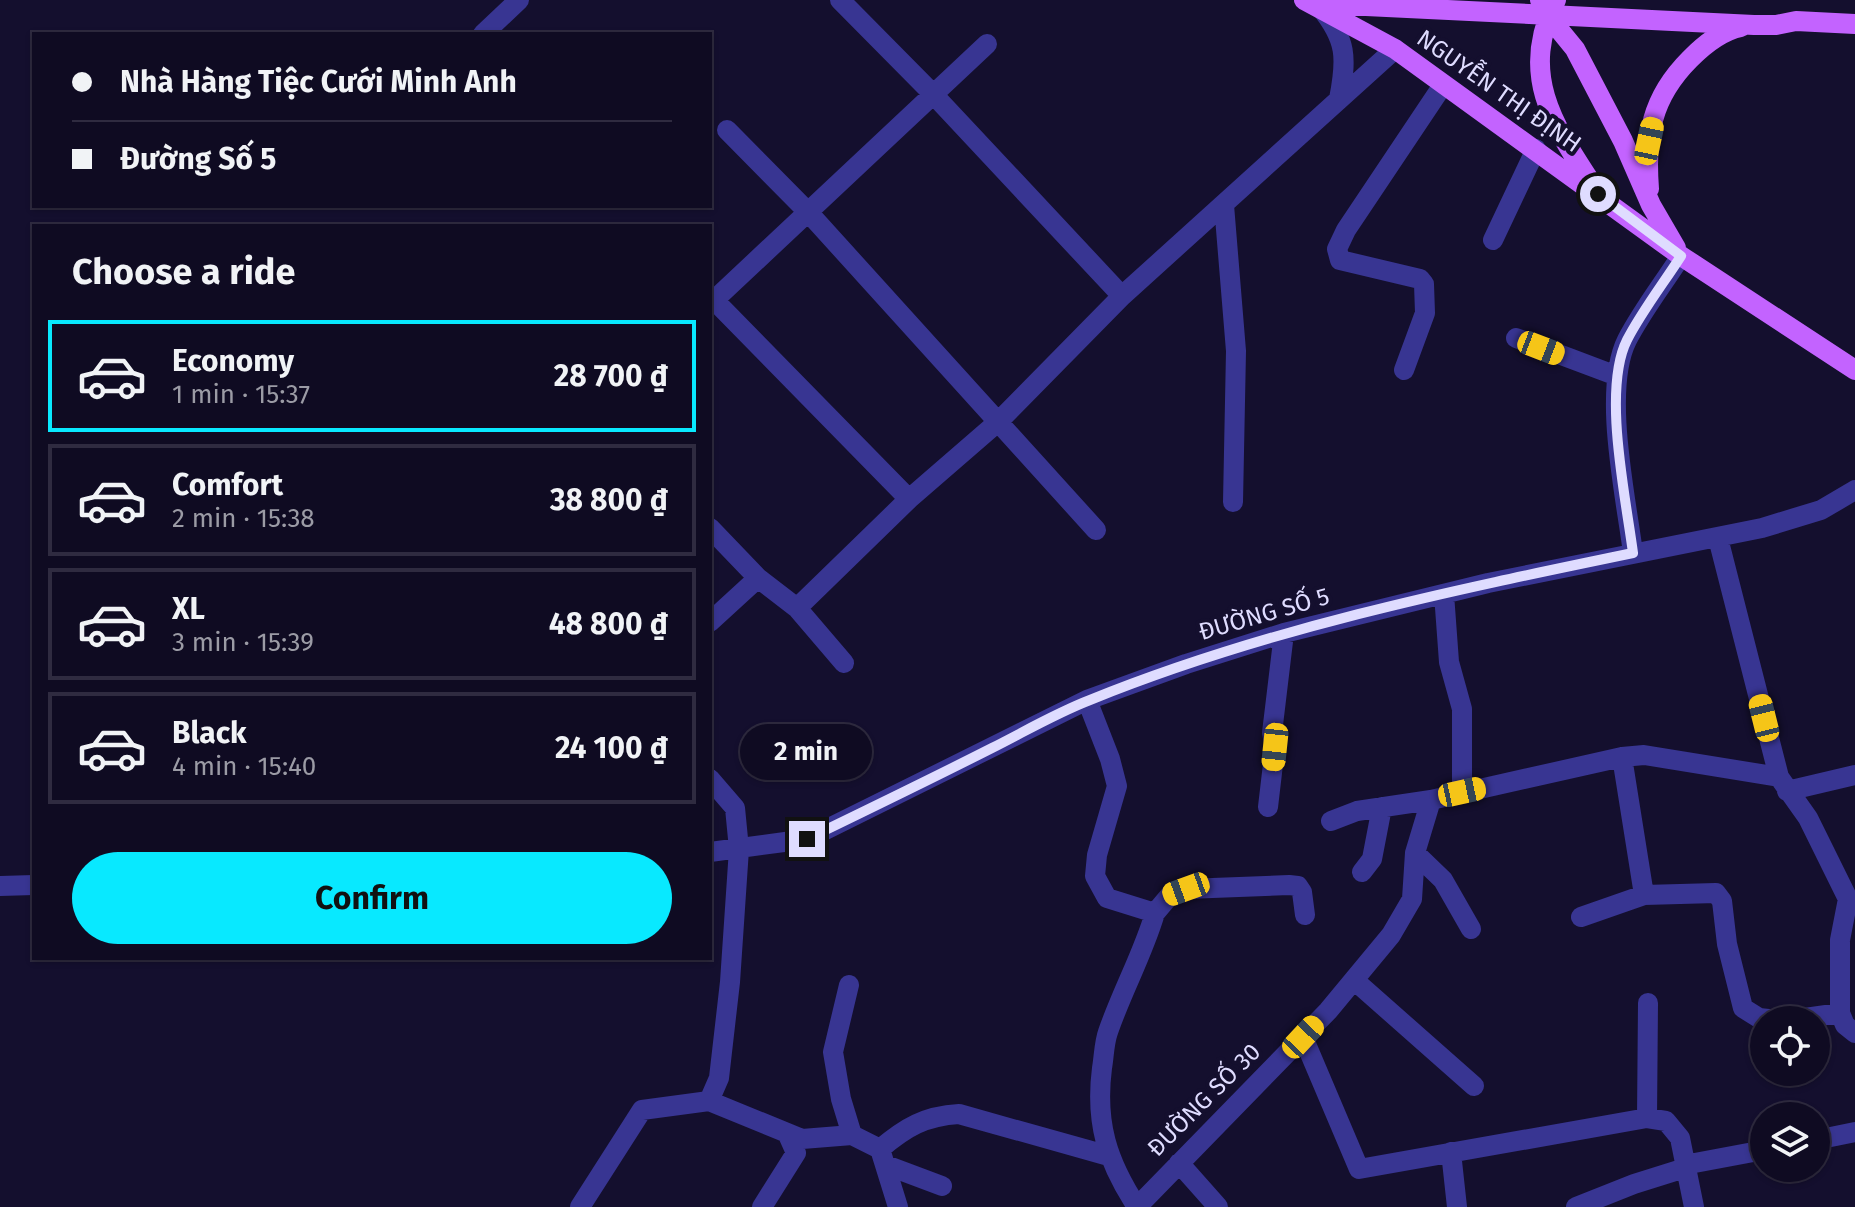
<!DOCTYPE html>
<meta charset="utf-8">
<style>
body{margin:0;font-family:"Fira Sans",sans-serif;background:#1d192f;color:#f1f3f6;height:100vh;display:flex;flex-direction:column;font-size:30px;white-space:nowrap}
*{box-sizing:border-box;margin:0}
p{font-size:26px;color:#9b9ba5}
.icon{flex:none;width:44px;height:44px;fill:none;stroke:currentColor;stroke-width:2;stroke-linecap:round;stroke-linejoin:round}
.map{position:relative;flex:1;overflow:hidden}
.details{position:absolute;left:32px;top:224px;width:680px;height:736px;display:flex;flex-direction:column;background:#0f0b22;border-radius:0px;box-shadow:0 2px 6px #0004,0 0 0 2px #2f2b40}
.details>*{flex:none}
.guide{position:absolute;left:32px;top:32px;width:680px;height:176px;border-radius:0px;box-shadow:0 2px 6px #0004,0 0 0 2px #2f2b40;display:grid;align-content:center;height:176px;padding:0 40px;background:#0f0b22}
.buttons{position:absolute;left:1750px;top:1006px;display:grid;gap:16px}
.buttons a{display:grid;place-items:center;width:80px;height:80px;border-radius:50%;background:#0f0b22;box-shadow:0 2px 6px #0004,0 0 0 2px #2f2b40;font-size:40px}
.end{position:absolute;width:36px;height:36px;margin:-18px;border:10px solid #dfdcff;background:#111;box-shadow:0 0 0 4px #111}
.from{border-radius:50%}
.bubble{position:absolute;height:56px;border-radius:28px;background:#0f0b22;box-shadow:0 2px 6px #0004,0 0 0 2px #2f2b40;font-size:26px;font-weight:700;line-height:56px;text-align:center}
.car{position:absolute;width:24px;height:48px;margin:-24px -12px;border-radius:10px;box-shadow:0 0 6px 2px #0007;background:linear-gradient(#f5c518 24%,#345 0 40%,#f5c518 0 76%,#345 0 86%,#f5c518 0)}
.guide b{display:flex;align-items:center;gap:28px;height:76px;font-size:30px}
.guide b+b{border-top:2px solid #2f2b40}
.guide i{width:20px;height:20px;background:#f1f3f6}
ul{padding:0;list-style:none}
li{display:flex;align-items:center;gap:24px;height:112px;margin:0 16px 12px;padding:0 24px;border:4px solid #2f2b40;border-radius:0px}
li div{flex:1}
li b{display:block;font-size:30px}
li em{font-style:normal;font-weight:700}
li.active{border-color:#08e9ff}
li>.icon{width:72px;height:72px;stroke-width:1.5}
h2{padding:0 40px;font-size:36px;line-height:96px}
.button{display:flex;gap:16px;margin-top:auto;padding:16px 40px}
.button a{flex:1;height:92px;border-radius:48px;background:#08e9ff;color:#111;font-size:32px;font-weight:700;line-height:92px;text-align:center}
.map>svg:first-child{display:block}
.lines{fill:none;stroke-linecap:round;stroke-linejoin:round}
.minor{stroke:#383592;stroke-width:20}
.major{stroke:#c363ff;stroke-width:20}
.route{stroke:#dfdcff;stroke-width:10}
.labels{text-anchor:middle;stroke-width:8;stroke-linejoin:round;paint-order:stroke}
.street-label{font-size:24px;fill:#dfdcff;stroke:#140f2e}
</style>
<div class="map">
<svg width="1855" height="1207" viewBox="0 0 1855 1207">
<rect width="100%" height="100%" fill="#140f2e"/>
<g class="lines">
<path class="minor" d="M 840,0 L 932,93 L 1122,296
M 1320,7 C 1347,40 1347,58 1339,99
M 483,34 L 519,0
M 727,130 L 808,212 L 1096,530
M 1224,205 L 1236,351 L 1233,502
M 1493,240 L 1536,149
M 714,300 L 909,499
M 710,304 L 987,44
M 1516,338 L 1617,376
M 1404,370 L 1425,313 L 1424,284 L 1420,279 L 1340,260 L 1337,249 L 1346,230 L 1443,85
M 710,528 L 758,578 L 797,608 L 844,663
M 1718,538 L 1779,777 L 1808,818 L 1848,899 L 1840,940 L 1840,1013 L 1845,1025 L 1855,1033
M 1633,553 C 1626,497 1602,390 1627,340 C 1642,311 1663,284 1681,256
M 1444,594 L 1449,662 L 1462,709 L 1462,792
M 797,608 L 909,499 L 999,421 L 1122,296 L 1395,49
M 710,622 L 758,578
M 1087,700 L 1110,759 L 1117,786 L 1097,855 L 1095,876 L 1107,898 L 1155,913 C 1143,954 1122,991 1108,1032 C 1104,1043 1104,1057 1102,1068 C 1095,1123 1107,1161 1137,1207
M 1622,757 L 1644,895
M 1787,791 L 1855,775
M 1268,807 L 1275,747 L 1272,733 L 1284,633
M 1331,821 L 1357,811 L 1431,800
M 710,852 L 807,839 L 1087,700 L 1186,664 L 1284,633 L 1488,583 L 1762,528 L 1821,510 L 1855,490
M 1415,853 L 1443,880 L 1471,929
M 1362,872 L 1372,859 L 1382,807
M 0,886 L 34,885
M 1155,913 L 1171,894 L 1186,889 L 1289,885 L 1298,886 L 1302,892 L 1305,915
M 1581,917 L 1644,895 L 1716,893 L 1722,901 L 1727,944 L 1743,1008 L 1759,1018 L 1778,1020
M 1354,980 L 1474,1086
M 849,985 L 833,1052 L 841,1099 L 852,1135
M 1791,1020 L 1840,1013
M 1303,1037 L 1359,1169 L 1647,1118 L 1666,1121 L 1680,1138 L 1694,1207
M 709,1101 L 719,1078 L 730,982 L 739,849 L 735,808 L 710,779
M 709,1101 L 802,1139 L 852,1135 L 880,1149 L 898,1207
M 1647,1118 L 1648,1003
M 1816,1140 L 1855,1132
M 880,1149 C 906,1127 925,1116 959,1114 L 1109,1156
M 1451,1152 L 1457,1207
M 1179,1163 L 1218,1207
M 886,1165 L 942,1186
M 1684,1165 L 1764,1150
M 580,1207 L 642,1110 L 709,1101
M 762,1207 L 796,1153 L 788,1135
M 1137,1207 L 1328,1011 L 1391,935 L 1412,899 L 1415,853 L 1431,800 L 1622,757 L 1644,755 L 1779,777
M 1576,1207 L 1634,1184 L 1685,1168"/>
<path class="major" d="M 1304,0 L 1395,49 L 1681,256 L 1855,370
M 1540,0 L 1548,16 L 1575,49 L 1623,141 L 1651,205 L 1676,248
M 1556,0 C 1519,73 1552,123 1592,184
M 1320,6 L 1366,6 L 1754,25 L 1776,25 L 1796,21 L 1855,24
M 1649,189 C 1645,136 1651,98 1690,59 C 1705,44 1721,31 1741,27"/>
</g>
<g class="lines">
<path class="route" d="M 807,839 C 869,809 931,779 992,748 C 1024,732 1056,713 1090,700 C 1265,629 1449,591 1633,553 C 1626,498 1602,390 1627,340 C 1642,311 1663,284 1681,256 L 1598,194"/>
</g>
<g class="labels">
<g class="street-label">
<text transform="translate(1499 91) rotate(35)" y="8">NGUYỄN THỊ ĐỊNH</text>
<text transform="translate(1264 614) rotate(-16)" y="8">ĐƯỜNG SỐ 5</text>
<text transform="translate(1204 1100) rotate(-45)" y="8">ĐƯỜNG SỐ 30</text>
</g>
</g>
</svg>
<div class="buttons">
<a><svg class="icon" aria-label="locate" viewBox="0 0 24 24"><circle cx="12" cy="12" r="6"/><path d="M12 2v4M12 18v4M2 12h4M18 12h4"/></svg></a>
<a><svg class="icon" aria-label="layers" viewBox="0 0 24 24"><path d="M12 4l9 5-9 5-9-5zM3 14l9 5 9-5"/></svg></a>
</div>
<i class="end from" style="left:1598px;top:194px"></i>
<i class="end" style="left:807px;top:839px"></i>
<div class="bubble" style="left:740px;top:724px;width:132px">2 min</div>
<i class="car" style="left:1649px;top:141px;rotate:12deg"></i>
<i class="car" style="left:1541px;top:348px;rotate:111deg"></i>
<i class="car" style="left:1764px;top:718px;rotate:346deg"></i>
<i class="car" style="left:1275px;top:747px;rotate:186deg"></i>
<i class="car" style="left:1462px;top:792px;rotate:78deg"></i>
<i class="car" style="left:1186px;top:889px;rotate:250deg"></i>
<i class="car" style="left:1303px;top:1037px;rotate:43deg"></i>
<div class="guide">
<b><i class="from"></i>Nhà Hàng Tiệc Cưới Minh Anh</b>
<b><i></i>Đường Số 5</b>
</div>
<section class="details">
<h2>Choose a ride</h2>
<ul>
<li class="active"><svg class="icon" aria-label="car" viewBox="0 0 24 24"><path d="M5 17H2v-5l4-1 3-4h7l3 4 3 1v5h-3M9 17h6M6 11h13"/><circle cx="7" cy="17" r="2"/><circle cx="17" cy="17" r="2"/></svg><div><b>Economy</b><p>1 min · 15:37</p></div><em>28 700 ₫</em></li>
<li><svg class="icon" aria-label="car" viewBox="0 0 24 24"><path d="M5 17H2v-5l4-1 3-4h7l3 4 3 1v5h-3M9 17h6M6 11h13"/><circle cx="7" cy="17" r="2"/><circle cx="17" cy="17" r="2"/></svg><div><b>Comfort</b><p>2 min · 15:38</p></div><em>38 800 ₫</em></li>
<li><svg class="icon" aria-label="car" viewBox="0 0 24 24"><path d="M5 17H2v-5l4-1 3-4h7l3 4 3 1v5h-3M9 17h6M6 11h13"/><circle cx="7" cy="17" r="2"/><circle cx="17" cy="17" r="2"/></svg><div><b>XL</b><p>3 min · 15:39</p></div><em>48 800 ₫</em></li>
<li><svg class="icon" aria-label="car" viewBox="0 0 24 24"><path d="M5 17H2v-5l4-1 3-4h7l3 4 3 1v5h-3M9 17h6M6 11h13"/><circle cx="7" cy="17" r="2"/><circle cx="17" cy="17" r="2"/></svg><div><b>Black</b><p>4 min · 15:40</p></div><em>24 100 ₫</em></li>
</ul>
<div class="button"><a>Confirm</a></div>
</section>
</div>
